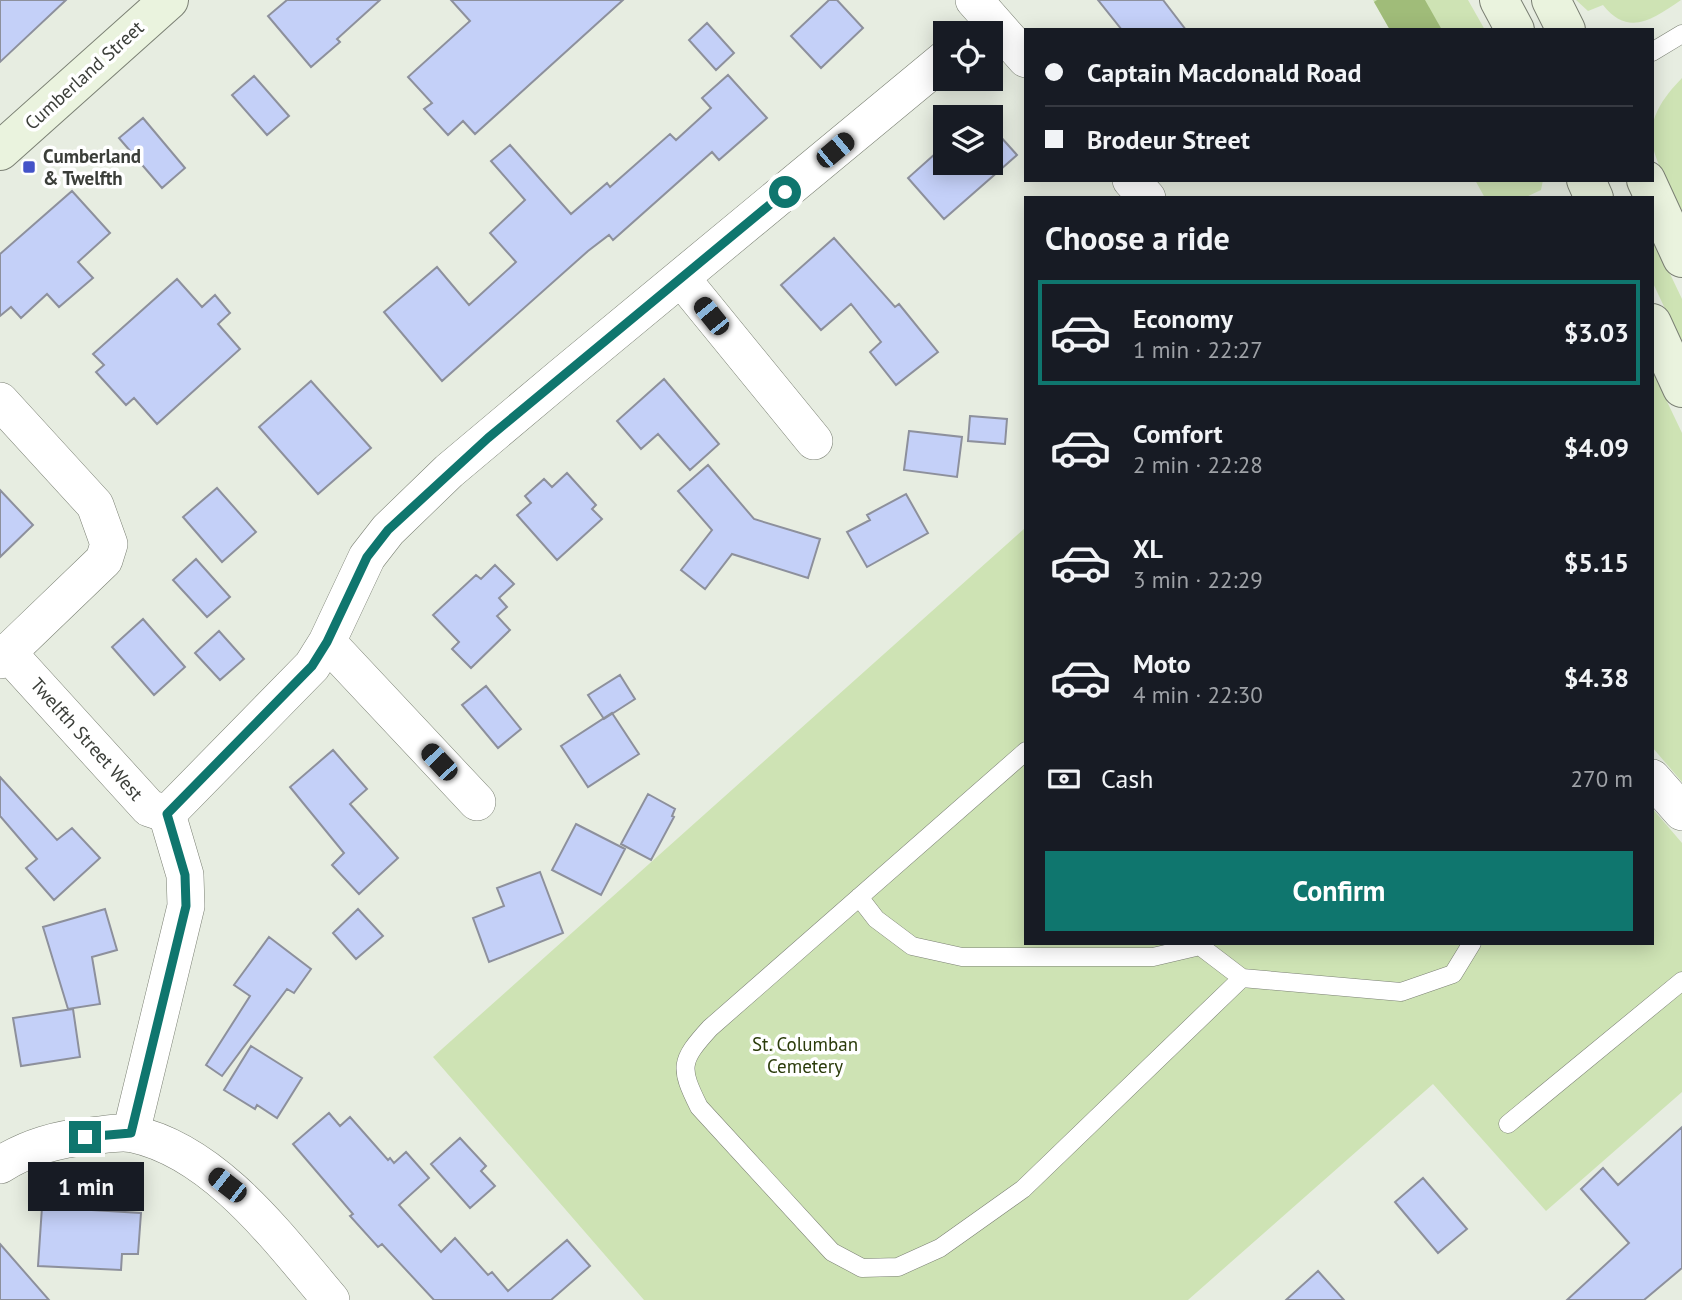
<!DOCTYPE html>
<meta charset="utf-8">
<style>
body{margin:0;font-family:"PT Sans",sans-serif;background:#20242c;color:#f1f3f6;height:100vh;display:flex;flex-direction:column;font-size:26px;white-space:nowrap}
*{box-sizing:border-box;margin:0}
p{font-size:23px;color:#9ea1a6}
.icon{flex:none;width:38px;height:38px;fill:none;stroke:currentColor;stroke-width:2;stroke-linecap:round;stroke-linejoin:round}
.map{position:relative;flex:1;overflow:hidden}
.details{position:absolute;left:1024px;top:196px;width:630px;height:749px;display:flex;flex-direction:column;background:#171b24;border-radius:0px;box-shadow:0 4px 18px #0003}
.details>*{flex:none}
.banner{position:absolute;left:1024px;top:28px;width:630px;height:154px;border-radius:0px;box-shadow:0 4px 18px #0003;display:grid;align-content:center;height:154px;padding:0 21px;background:#171b24}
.controls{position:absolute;left:933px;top:21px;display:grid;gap:14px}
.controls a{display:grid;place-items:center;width:70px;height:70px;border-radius:0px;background:#171b24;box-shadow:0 4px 18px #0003;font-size:35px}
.end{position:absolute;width:32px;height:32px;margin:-16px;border:9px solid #0f766e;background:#fff;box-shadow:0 0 0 4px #fff}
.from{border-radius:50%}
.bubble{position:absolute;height:49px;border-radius:0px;background:#171b24;box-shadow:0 4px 18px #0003;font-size:23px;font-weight:700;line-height:49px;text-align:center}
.car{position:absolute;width:21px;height:42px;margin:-21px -10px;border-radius:9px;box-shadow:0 0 5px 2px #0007;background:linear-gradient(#222 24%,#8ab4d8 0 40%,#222 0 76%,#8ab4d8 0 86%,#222 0)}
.banner b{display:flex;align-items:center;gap:24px;height:66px;font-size:26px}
.banner b+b{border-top:2px solid #363941}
.banner i{width:18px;height:18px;background:#f1f3f6}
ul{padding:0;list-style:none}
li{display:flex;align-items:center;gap:21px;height:105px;margin:0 14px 10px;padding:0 7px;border:4px solid transparent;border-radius:0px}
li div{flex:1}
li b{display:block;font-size:26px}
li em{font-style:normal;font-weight:700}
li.on{border-color:#0f766e}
li>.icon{width:63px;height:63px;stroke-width:1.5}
h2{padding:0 21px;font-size:32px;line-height:84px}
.pay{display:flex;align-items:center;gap:18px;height:77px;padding:0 21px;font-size:26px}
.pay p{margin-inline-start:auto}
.cta{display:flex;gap:14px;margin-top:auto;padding:14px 21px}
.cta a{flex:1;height:80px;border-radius:0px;background:#0f766e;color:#fff;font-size:28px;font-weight:700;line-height:80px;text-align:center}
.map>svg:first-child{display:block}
.green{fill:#cee3b4}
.forest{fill:#a0bc79}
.building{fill:#c4d0f8;stroke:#8d909c;stroke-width:2}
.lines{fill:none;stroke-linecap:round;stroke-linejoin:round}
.lane-casing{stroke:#7b8074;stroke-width:19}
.street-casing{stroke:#7b8074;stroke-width:38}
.secondary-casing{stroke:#7b8074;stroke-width:40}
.lane{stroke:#fff;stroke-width:18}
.street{stroke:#fff;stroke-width:37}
.secondary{stroke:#eaf3de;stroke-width:38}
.route{stroke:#0f766e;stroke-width:9}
.poi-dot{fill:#4453c8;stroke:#fff;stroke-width:2.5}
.labels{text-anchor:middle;stroke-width:7;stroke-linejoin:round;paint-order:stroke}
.street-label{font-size:19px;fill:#3b3e39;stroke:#fff}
.poi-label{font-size:19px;font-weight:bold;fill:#3b3e39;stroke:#fff;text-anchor:start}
.park-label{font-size:19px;fill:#2b3c0b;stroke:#fff}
</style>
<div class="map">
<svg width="1682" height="1300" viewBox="0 0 1682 1300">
<rect width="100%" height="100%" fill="#e7ede1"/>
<path class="green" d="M 1373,0 L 1468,0 L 1485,30 L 1390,30 Z
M 1576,0 L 1681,0 C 1654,18 1629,38 1603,5 L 1588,11 Z
M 1682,78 L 1682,211 C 1654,155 1631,130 1682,78 Z
M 1475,180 L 1543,180 L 1541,190 L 1524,198 L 1485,198 Z
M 1652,236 L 1682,299 L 1682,345 L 1652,281 Z
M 1652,370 L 1682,433 L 1682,782 L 1652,747 Z
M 1025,528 L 1026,943 L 1652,943 L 1652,808 L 1682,843 L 1682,1092 L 1546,1211 L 1433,1084 L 1188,1300 L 644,1300 L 433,1057 Z"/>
<path class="forest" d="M 1377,0 L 1425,0 L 1442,30 L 1390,30 L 1374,2 Z"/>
<path class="building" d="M 0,0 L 66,0 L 0,62 Z
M 287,0 L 380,0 L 337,39 L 340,42 L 311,67 L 268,16 Z
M 451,0 L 623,0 L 475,134 L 463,121 L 448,135 L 424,109 L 432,103 L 408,77 L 470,21 Z
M 829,0 L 837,0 L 863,28 L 821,68 L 791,36 Z
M 1098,0 L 1163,0 L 1186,30 L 1122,30 Z
M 707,23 L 734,53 L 716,70 L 689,40 Z
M 728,75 L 767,118 L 719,160 L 712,152 L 613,240 L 609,235 L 588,251 L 442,381 L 384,312 L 437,267 L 469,305 L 516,262 L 490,233 L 525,200 L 491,161 L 510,145 L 571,214 L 607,183 L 610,187 L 670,134 L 676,140 L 711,108 L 702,98 Z
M 254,76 L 289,116 L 267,135 L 232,95 Z
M 143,118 L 185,168 L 162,188 L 119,138 Z
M 990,125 L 1017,155 L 944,219 L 908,178 L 945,145 L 945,163 L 990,163 Z
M 72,191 L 110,233 L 78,262 L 93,278 L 59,307 L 47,294 L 21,318 L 11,307 L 0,316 L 0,254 Z
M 834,238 L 895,307 L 899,304 L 938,352 L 896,385 L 870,352 L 881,342 L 851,304 L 821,330 L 781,285 Z
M 177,279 L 202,307 L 215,295 L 230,313 L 218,324 L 240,349 L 157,424 L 134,398 L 126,405 L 96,372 L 104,365 L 93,354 Z
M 664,379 L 719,444 L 690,470 L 658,434 L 641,449 L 617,421 Z
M 311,381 L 371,448 L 318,494 L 259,427 Z
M 970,416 L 1007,419 L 1005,444 L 968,441 Z
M 909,431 L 962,437 L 957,477 L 904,470 Z
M 708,465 L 754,519 L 820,539 L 808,578 L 732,554 L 705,589 L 681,570 L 712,530 L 678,491 Z
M 567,473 L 596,505 L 592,509 L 602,519 L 557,560 L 517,515 L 531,503 L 525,496 L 544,479 L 552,487 Z
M 217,488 L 256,532 L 222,562 L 183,517 Z
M 0,490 L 33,525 L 0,557 Z
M 906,494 L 928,533 L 867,567 L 847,532 L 870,520 L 867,515 Z
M 196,559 L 230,597 L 207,617 L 173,580 Z
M 495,565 L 514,584 L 499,598 L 507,607 L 497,616 L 510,630 L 471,668 L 452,649 L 459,642 L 433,615 L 476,575 L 481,579 Z
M 143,619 L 185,667 L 154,695 L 112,647 Z
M 219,631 L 244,659 L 220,680 L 195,653 Z
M 620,675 L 635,699 L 604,719 L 588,695 Z
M 486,686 L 521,729 L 498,748 L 462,705 Z
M 612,713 L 639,754 L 588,787 L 561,746 Z
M 333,750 L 367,789 L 350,804 L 398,858 L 359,894 L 332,865 L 344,853 L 290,787 Z
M 0,777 L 57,840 L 72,828 L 100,858 L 54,900 L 26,868 L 37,859 L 0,816 Z
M 648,794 L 675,809 L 672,816 L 674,817 L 651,860 L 621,844 Z
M 576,824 L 625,849 L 601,895 L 552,870 Z
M 540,872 L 563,933 L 489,962 L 473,918 L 504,906 L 497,888 Z
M 105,909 L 117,950 L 92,957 L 100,1004 L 68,1009 L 43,927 Z
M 358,909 L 383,936 L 356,959 L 333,933 Z
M 269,937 L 311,969 L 294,993 L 287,989 L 222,1076 L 206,1065 L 250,996 L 234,985 Z
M 73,1009 L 80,1057 L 21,1066 L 13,1018 Z
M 251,1046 L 302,1078 L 277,1118 L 257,1105 L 255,1109 L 224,1090 Z
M 329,1113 L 340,1126 L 350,1117 L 388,1160 L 390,1158 L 394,1163 L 406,1152 L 429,1178 L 399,1205 L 441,1252 L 455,1238 L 488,1275 L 492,1272 L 508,1291 L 567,1240 L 590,1266 L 551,1300 L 434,1300 L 382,1244 L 378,1247 L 350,1216 L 353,1214 L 293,1144 Z
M 1682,1127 L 1682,1268 L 1644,1300 L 1567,1300 L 1629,1243 L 1581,1189 L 1603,1168 L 1618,1185 Z
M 460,1138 L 486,1166 L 481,1171 L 495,1186 L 470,1208 L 431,1164 Z
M 1423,1178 L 1467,1229 L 1438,1253 L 1395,1202 Z
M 42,1207 L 141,1213 L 138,1254 L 122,1254 L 121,1270 L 38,1266 Z
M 0,1244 L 49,1300 L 0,1300 Z
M 1318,1271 L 1344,1300 L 1286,1300 Z"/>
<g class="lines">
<defs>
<path id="lane" d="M 1652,52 L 1682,34
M 1026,751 L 710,1028 C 680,1061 679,1067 699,1107 L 832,1252 L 862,1268 L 898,1267 L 940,1248 L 1023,1189 L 1242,978
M 859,897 L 876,919 L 912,946 L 962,957 L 1153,957 L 1200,946
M 1200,943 L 1200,946 L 1242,978 L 1401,992 L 1453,974 L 1472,943
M 1508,1124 L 1682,981"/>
<path id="street" d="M 974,0 L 1026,59
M 1131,180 L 1147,198
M 681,278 L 814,441
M 0,401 L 95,505 L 109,544 L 104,560 L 0,660
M 327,642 L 477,802
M 8,653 L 149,808 L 167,814
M 1652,778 L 1682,812
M 167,814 L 312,666 L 327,642 L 367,557 L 388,530 L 449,471 L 562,376 L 945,59
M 131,1133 L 186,906 L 185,875 L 167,814
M 0,1165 C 29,1147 57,1139 91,1136 C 104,1135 121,1131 133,1134 C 216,1152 279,1239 331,1300"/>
<path id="secondary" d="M 1499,0 L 1515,30
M 1551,0 L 1566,30
M 0,151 L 169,0
M 1586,180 L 1594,198
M 1646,180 L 1682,258
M 1652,323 L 1682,388"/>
</defs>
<use href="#lane" class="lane-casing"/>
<use href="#street" class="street-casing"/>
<use href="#secondary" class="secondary-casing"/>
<use href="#lane" class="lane"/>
<use href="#street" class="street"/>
<use href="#secondary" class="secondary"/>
</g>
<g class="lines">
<path class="route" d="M 85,1137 L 131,1133 L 186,906 L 185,875 L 167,814 L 312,666 L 327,642 L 367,557 L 388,530 L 488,438 L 785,192"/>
</g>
<rect class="poi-dot" x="22" y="160" width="14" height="14" rx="3.5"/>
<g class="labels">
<g class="street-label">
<text transform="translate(84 75) rotate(-42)" y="7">Cumberland Street</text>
<text transform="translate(87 739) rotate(48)" y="7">Twelfth Street West</text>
</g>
<g class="poi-label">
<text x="43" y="163">Cumberland<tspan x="43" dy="22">&amp; Twelfth</tspan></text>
</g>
<g class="park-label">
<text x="805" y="1051">St. Columban<tspan x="805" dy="22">Cemetery</tspan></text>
</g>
</g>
</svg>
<div class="controls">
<a><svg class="icon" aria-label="locate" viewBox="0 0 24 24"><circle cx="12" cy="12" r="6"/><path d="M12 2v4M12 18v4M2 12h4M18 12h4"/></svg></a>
<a><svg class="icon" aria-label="layers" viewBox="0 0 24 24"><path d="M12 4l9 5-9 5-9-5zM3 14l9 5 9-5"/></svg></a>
</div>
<i class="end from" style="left:785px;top:192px"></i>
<i class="end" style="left:85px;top:1137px"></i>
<div class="bubble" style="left:28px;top:1162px;width:116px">1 min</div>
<i class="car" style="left:835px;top:150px;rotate:50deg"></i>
<i class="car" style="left:711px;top:316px;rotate:321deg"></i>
<i class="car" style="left:439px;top:762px;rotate:317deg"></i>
<i class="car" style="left:227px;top:1185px;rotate:308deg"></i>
<div class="banner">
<b><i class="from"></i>Captain Macdonald Road</b>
<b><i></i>Brodeur Street</b>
</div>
<section class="details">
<h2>Choose a ride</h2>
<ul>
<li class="on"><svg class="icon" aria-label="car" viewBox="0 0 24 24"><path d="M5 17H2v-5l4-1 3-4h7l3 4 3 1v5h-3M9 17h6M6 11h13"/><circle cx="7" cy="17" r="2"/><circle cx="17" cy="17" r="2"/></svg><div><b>Economy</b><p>1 min · 22:27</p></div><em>$3.03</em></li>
<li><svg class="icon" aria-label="car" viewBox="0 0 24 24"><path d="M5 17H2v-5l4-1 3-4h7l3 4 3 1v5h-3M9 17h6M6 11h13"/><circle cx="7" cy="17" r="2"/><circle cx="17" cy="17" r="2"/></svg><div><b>Comfort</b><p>2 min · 22:28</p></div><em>$4.09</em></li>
<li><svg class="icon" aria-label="car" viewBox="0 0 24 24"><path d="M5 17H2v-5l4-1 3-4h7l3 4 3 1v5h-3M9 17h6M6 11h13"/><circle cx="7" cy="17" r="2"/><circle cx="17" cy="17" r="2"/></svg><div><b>XL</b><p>3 min · 22:29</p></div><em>$5.15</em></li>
<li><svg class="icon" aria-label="car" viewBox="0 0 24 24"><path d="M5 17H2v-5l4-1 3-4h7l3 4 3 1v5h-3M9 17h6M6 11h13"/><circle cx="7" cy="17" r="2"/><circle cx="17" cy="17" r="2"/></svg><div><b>Moto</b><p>4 min · 22:30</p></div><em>$4.38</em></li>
</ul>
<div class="pay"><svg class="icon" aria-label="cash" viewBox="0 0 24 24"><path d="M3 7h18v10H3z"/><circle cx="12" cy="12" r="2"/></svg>Cash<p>270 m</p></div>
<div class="cta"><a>Confirm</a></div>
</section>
</div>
